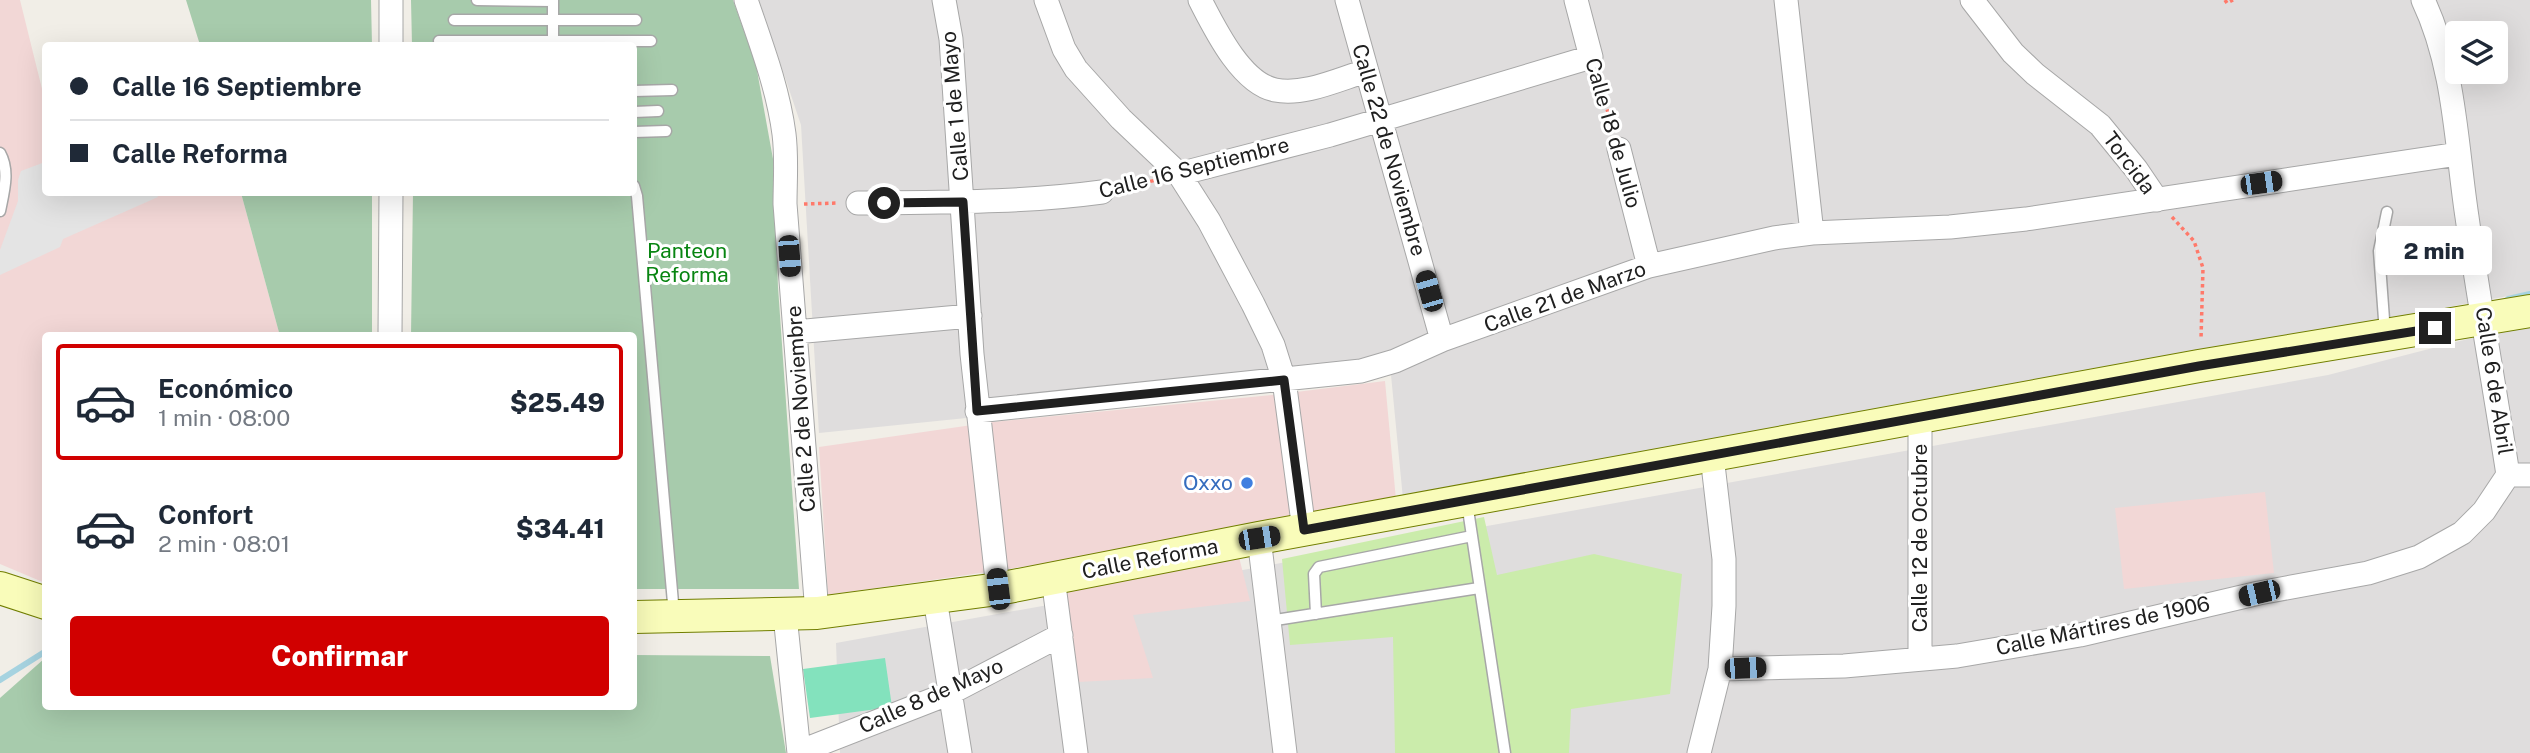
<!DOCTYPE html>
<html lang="es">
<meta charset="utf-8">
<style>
body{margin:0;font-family:"Public Sans",sans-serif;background:#f6f6f7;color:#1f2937;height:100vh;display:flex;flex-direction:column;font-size:26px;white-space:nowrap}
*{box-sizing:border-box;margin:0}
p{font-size:23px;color:#747a83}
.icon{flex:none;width:38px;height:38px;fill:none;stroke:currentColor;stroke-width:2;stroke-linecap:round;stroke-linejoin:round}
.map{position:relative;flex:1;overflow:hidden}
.sheet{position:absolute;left:42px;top:332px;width:595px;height:378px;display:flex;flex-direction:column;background:#fff;border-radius:7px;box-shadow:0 7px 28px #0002}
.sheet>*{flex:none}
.hud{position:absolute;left:42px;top:42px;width:595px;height:154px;border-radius:7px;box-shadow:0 7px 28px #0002;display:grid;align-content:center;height:154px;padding:0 28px;background:#fff}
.tools{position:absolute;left:2445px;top:21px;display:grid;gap:14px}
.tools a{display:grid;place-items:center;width:63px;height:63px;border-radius:7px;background:#fff;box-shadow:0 7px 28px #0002;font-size:35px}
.end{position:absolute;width:32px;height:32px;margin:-16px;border:9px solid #202020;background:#fff;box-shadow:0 0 0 4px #fff}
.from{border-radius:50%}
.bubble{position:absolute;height:49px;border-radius:7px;background:#fff;box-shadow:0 7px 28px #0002;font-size:23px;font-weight:800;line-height:49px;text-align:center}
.car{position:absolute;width:21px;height:42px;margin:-21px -10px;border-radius:9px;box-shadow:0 0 5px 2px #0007;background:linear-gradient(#222 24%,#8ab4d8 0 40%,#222 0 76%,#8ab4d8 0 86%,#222 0)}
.hud b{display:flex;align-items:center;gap:24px;height:66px;font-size:26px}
.hud b+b{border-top:2px solid #e0e1e3}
.hud i{width:18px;height:18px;background:#1f2937}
ul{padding:12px 0 0;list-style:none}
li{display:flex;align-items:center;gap:21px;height:116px;margin:0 14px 10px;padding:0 14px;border:4px solid transparent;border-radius:7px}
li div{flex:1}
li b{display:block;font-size:26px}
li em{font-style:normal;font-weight:800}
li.current{border-color:#d10000}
li>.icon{width:63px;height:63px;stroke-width:1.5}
.action{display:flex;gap:14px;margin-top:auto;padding:14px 28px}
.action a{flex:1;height:80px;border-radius:7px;background:#d10000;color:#fff;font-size:28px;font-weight:800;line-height:80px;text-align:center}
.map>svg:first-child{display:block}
.residential{fill:#dfdddd;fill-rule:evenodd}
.commercial{fill:#f2d7d6}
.grass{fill:#cbecab}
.cemetery{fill:#a7cbac}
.pitch{fill:#83e2bd}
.parking{fill:#e4e4e4}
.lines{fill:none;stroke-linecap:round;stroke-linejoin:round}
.stream{stroke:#a6d3e0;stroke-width:6}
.lane-casing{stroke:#a7a7a7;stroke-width:13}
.street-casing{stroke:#a7a7a7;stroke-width:25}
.secondary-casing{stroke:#717e01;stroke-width:34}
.path{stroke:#ff796a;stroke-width:3.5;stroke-dasharray:3.5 3.5;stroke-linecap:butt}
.lane{stroke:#fff;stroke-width:10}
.street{stroke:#fff;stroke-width:23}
.secondary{stroke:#f9fcba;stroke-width:32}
.route{stroke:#202020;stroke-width:9}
.shop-dot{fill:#3f7fe0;stroke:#fff;stroke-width:2.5}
.labels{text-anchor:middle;stroke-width:6;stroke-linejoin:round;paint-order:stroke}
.street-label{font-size:21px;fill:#202020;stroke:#fff}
.park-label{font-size:21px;fill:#088512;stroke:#fff}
.shop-label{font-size:21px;fill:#366cbe;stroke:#fff;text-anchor:end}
</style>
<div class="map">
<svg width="2530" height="753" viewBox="0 0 2530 753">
<rect width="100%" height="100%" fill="#f1eee7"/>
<path class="residential" d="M 759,0 L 2530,0 L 2530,292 L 1403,499 L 1391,375 L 819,433 L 801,125 ZM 2457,33 L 2496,33 L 2496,72 L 2457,72 Z
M 2530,323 L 2530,753 L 840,753 L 836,643 L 2328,375 Z"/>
<path class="commercial" d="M 0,0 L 20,0 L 45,101 L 46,192 L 241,193 L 280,336 L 46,336 L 45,583 L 0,564 Z
M 1385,381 L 1396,500 L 1239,557 L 1250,601 L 1133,615 L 1153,678 L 1078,682 L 1049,563 L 828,595 L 819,447 L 993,422 L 1272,395 Z
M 2265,492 L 2274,573 L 2124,589 L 2115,508 Z"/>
<path class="grass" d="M 1484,517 L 1497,575 L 1594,554 L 1682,574 L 1670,694 L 1571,709 L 1569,753 L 1395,753 L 1393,637 L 1290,645 L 1282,559 Z"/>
<path class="cemetery" d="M 186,0 L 371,0 L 372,45 L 200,45 Z
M 411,0 L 733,0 L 756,65 L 773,159 L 778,287 L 799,589 L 634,589 L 634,336 L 411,336 L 413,193 L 634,192 L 634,46 L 412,45 Z
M 241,193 L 372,193 L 372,336 L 280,336 Z
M 634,655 L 770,656 L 786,753 L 0,753 L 0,698 L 45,658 L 46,707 L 634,707 Z"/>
<path class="pitch" d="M 885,658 L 892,707 L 810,718 L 803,669 Z"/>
<path class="parking" d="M 45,162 L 46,192 L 156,192 L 158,197 L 63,239 L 60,247 L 0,275 L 0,250 L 18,201 L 18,180 L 21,171 Z"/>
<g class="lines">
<path class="stream" d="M 2508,299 L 2530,294
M 0,680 L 46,651"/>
<defs>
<path id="lane" d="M 477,0 L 553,1
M 553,0 L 553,46
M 454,20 L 636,20
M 439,41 L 651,41
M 634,91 L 672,90
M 634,112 L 658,111
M 634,132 L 666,131
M 0,153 C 10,171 4,191 0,211
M 634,186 L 637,196 L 674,614
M 2385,333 L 2379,251 L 2387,212
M 1467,503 L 1505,753
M 1316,614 L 1314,574 L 1319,567 L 1472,536
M 1269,621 L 1479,588"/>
<path id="street" d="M 391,0 L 391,46
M 746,0 C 761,44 778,88 784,134 C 787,157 785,182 785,204 L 817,613
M 944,0 L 951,39 L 972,354 L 998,589
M 1046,0 L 1064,49 L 1076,69 L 1121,119 L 1179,174 L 1209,221 L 1253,304 L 1273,345 L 1284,380 L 1304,530
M 1200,0 C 1215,29 1241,83 1275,90 C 1304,96 1339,79 1366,71
M 1347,0 L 1442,340
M 1786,0 L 1812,233
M 1972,0 L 2013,53 L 2035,74 L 2100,125 L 2136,169 L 2157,200
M 2423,0 C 2455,67 2456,144 2467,217 C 2479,303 2495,389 2508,475
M 1619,149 L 1649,266
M 1179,174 L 1330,135 L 1591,57 L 1576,0
M 858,203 C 939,202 1021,203 1102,192
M 795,332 L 970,316
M 390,336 L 391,192
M 977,411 L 1361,371 L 1395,361 L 1442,340 L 1649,266 L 1774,238 L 1812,233 L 1950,227 L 2026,219 L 2458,154
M 1920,418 L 1920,659
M 2508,475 L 2530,475
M 1259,538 L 1285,753
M 1053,578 L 1076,753
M 935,599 L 960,753
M 785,615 L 799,753
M 1720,669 L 1844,666 L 1957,656 L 2080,635 L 2259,593 L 2368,573 L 2419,557 L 2462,533 L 2484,511 L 2508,475
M 799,752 L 950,693 L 1061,635
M 1699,753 L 1720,669 L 1724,606 L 1724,559 L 1712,456"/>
<path id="secondary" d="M 0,588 L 46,603
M 634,617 L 817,613 L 998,589 L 1259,538 L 2199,366 L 2530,311"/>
</defs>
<use href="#lane" class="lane-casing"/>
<use href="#street" class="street-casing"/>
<use href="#secondary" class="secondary-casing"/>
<path class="path" d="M 2225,0 L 2227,3 L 2233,0
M 1597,76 L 1613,129
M 1123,188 L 1156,180
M 804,204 L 838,203
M 2172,217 L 2194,241 L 2203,268 L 2201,339"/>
<use href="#lane" class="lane"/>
<use href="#street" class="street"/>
<use href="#secondary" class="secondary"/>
</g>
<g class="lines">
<path class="route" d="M 884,203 L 963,202 L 977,411 L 1284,380 L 1304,530 L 2199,366 L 2435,328"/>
</g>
<circle class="shop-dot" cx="1247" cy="483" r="7"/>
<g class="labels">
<g class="street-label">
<text transform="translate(955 106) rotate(-95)" y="7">Calle 1 de Mayo</text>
<text transform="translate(1613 133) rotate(74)" y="7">Calle 18 de Julio</text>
<text transform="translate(1389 150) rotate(74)" y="7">Calle 22 de Noviembre</text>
<text transform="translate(2129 163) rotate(53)" y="7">Torcida</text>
<text transform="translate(1194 168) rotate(-14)" y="7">Calle 16 Septiembre</text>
<text transform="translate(1565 297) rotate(-20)" y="7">Calle 21 de Marzo</text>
<text transform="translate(2494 381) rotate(81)" y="7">Calle 6 de Abril</text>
<text transform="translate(801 409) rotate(-94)" y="7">Calle 2 de Noviembre</text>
<text transform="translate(1920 538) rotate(-90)" y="7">Calle 12 de Octubre</text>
<text transform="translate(1150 559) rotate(-11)" y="7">Calle Reforma</text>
<text transform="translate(2103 626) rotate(-12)" y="7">Calle Mártires de 1906</text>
<text transform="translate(931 696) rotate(-24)" y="7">Calle 8 de Mayo</text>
</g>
<g class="park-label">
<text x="687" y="258">Panteon<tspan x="687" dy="24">Reforma</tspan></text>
</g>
<g class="shop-label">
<text x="1233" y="490">Oxxo</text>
</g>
</g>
</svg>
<div class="tools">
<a><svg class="icon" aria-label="layers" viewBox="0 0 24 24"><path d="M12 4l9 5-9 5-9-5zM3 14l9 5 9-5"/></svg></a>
</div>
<i class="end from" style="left:884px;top:203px"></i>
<i class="end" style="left:2435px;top:328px"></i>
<div class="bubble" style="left:2376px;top:226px;width:116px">2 min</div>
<i class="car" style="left:2261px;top:183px;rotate:82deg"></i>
<i class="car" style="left:789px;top:256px;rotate:176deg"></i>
<i class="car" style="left:1429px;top:291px;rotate:344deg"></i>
<i class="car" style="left:1259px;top:538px;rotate:81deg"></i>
<i class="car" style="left:998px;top:589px;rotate:353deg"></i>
<i class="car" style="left:2259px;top:593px;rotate:257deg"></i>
<i class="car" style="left:1745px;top:668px;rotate:88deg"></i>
<div class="hud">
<b><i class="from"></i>Calle 16 Septiembre</b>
<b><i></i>Calle Reforma</b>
</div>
<section class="sheet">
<ul>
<li class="current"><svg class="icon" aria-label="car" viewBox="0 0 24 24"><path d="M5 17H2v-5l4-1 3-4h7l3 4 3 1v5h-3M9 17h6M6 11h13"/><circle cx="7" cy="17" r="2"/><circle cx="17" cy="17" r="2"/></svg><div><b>Económico</b><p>1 min · 08:00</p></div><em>$25.49</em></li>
<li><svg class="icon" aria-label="car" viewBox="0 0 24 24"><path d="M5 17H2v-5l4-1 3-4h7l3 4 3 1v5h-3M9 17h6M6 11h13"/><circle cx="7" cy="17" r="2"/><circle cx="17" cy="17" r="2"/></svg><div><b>Confort</b><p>2 min · 08:01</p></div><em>$34.41</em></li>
</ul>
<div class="action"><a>Confirmar</a></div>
</section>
</div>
